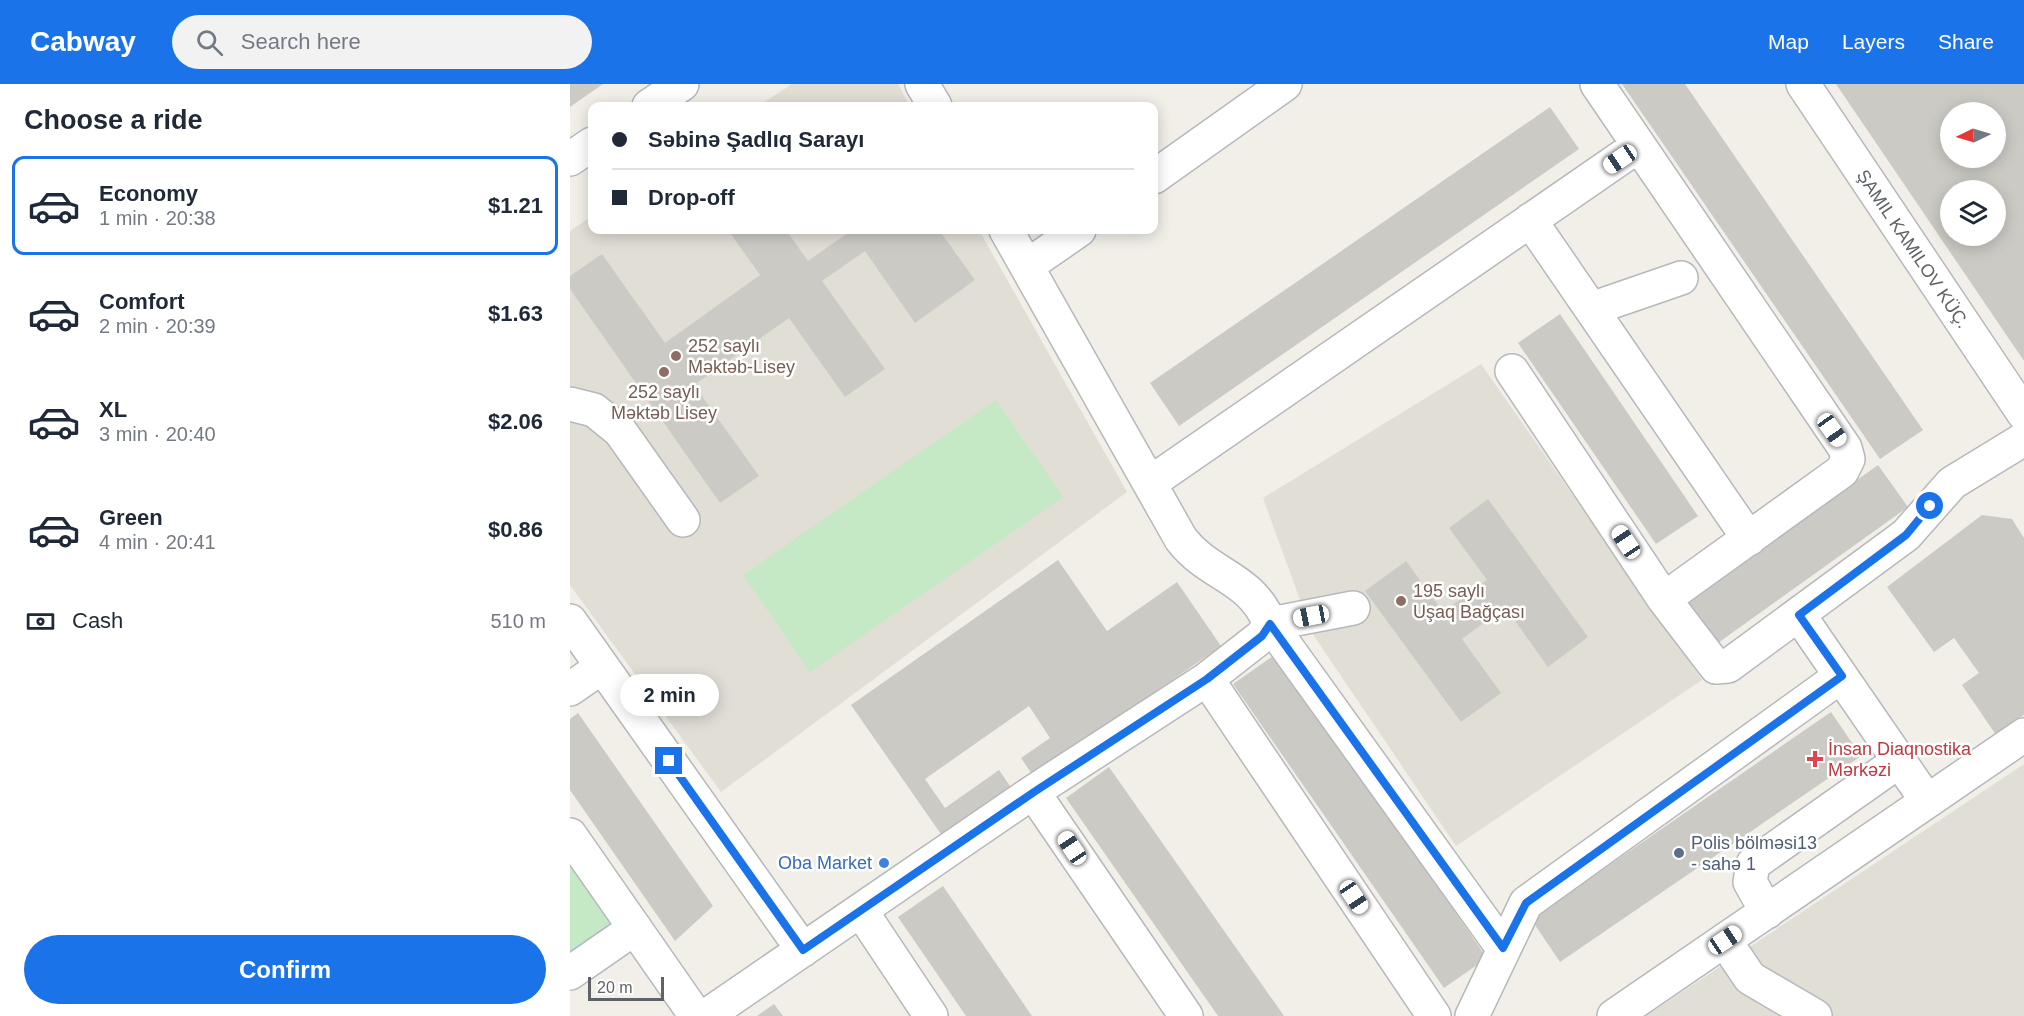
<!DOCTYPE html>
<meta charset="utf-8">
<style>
body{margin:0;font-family:Arial,sans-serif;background:#f2f2f3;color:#1f2937;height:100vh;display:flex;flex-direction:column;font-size:22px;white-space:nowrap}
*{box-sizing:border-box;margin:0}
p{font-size:20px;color:#747a83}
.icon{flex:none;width:33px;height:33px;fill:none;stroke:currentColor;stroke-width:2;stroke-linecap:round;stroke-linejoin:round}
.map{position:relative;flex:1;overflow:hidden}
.sheet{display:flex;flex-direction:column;background:#fff;width:570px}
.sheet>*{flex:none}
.top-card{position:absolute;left:18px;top:18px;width:570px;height:132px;border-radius:12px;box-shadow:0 3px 15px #0003;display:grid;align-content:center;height:132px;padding:0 24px;background:#fff}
.needle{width:39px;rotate:265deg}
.tools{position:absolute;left:1370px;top:18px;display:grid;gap:12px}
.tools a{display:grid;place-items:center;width:66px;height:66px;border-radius:50%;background:#fff;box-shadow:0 3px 15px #0003;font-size:30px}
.scale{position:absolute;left:18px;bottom:15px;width:76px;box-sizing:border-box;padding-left:6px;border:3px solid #5f6368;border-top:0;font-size:16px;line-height:21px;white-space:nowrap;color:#5f6368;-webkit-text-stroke:4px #fff;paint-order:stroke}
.end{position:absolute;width:27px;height:27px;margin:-14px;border:8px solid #1a73e8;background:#fff;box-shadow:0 0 0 3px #fff}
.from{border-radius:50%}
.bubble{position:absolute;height:42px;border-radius:21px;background:#fff;box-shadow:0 3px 15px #0003;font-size:20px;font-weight:800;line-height:42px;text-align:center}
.car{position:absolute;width:18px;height:36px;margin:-18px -9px;border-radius:8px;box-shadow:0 0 4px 2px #0007;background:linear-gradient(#fff 24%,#345 0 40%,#fff 0 76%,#345 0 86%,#fff 0)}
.top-card b{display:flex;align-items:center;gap:21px;height:57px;font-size:22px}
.top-card b+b{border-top:2px solid #e0e1e3}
.top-card i{width:15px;height:15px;background:#1f2937}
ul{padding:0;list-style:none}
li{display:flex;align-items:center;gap:18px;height:99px;margin:0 12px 9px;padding:0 12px;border:3px solid transparent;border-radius:12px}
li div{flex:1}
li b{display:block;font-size:22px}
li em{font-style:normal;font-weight:800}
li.selected{border-color:#1a73e8}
li>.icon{width:54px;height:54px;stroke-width:1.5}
h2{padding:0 24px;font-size:27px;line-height:72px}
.pay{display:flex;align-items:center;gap:15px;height:66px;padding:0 24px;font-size:22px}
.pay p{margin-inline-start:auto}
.primary-button{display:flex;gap:12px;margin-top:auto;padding:12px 24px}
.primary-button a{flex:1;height:69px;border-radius:36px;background:#1a73e8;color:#fff;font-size:24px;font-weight:800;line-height:69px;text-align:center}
header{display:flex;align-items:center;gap:36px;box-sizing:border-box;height:84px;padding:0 30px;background:#1a73e8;color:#fff}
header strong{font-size:28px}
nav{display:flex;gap:33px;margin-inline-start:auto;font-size:21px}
.search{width:420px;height:54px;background:#f2f2f3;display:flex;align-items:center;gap:15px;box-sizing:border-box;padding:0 21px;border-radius:33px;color:#747a83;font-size:22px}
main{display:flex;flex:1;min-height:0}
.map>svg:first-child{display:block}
.education{fill:#e1ded6}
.green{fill:#c5e8c5}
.building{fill:#cccac5;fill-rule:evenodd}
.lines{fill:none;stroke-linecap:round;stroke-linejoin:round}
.minor-casing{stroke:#b5b8bc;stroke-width:36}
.minor{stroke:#fff;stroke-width:33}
.route{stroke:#1a73e8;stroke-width:8}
.education-dot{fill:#8d6e63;stroke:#fff;stroke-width:2}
.health-dot{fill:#e0444e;stroke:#fff;stroke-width:2}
.service-dot{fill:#5c6f8a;stroke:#fff;stroke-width:2}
.shop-dot{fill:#3f7fe0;stroke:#fff;stroke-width:2}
.labels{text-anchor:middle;stroke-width:5;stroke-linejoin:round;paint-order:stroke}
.street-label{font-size:18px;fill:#5f6368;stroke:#fff}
.education-label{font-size:18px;fill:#785e54;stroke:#fff;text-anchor:start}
.health-label{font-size:18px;fill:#be3a42;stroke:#fff;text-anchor:start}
.service-label{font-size:18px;fill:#4e5e75;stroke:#fff;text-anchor:start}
.shop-label{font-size:18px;fill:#366cbe;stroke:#fff;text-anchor:end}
</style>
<header>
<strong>Cabway</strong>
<div class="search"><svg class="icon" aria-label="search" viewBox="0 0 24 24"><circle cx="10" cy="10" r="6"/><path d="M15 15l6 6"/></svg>Search here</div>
<nav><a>Map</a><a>Layers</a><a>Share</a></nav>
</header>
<main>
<section class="sheet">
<h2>Choose a ride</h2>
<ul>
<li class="selected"><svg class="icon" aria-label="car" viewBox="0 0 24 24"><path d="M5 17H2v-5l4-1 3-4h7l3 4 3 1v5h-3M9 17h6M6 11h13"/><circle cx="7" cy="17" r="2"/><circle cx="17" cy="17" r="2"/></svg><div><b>Economy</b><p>1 min · 20:38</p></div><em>$1.21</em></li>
<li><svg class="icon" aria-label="car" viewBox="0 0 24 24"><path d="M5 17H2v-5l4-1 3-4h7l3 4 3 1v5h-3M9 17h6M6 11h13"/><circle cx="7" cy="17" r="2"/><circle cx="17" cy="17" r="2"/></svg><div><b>Comfort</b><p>2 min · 20:39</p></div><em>$1.63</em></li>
<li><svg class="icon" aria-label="car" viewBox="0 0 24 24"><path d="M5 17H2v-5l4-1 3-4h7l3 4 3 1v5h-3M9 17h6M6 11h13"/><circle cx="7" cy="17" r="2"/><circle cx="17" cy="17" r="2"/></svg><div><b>XL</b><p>3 min · 20:40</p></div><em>$2.06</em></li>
<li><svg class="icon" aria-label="car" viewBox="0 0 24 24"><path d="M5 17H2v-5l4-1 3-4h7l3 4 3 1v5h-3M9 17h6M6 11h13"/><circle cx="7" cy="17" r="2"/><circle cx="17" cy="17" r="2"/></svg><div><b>Green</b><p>4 min · 20:41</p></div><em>$0.86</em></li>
</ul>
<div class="pay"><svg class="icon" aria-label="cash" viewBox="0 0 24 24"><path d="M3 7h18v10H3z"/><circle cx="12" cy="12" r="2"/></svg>Cash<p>510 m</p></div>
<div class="primary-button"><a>Confirm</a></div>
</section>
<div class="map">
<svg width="1454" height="932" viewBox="0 0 1454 932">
<rect width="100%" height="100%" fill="#f1efe8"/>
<path class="education" d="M 222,0 L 328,0 L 340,22 L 188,22 Z
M 22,132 L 22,146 L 409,146 L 557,408 L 151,708 L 0,501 L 0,147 Z
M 911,280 L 1132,596 L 886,762 L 742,549 L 693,414 Z
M 1454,680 L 1454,932 L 1076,932 Z"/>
<path class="green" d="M 426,316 L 493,413 L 240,588 L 173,491 Z
M 0,771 L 48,842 L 0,876 Z"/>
<path class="building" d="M 0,0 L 33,0 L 0,23 Z
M 1052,0 L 1115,0 L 1353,346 L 1310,375 Z
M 1266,0 L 1454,0 L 1454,277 ZM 1380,28 L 1425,28 L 1425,74 L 1380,74 ZM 1380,106 L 1425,106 L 1425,152 L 1380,152 Z
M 980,23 L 1009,65 L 609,342 L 580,299 Z
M 158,146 L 216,146 L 238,177 L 282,146 L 369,146 L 405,196 L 345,239 L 295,167 L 252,197 L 315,285 L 275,313 L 219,234 L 124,301 L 189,392 L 150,419 L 0,205 L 0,192 L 32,170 L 95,259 L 190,191 Z
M 990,230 L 1128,432 L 1086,460 L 948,259 Z
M 1308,381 L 1338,423 L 1141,564 L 1111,522 Z
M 918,415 L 1018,553 L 978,583 L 935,523 L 892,555 L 931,609 L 891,638 L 795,507 L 836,477 L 873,528 L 917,496 L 879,444 Z
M 1412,431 L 1442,435 L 1454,454 L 1454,631 L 1426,651 L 1392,601 L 1409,589 L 1384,554 L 1364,568 L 1317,503 Z
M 488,476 L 537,547 L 607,498 L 651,562 L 464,693 L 451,674 L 480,654 L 459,622 L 355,695 L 375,724 L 429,686 L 442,705 L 373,753 L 281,621 Z
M 706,570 L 917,874 L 874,904 L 663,600 Z
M 1261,628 L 1291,672 L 990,878 L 961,835 Z
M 8,629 L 143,822 L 105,857 L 0,706 L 0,635 Z
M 539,683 L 714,932 L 648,932 L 496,714 Z
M 373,802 L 462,932 L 396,932 L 328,833 Z
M 204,920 L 213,932 L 187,932 Z"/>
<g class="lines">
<defs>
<path id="minor" d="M 352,0 L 365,22
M 1027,0 L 1275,364 L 1278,375 L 1272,387 L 1094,515
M 1233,0 L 1454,330
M 79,22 L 112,0
M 0,75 L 22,60
M 584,93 L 715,0
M 960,136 L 1179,455
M 436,146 L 611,455 C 640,493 681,492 700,540 L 933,864
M 457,182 L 509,146
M 1021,225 L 1111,194
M 942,287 L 1094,515 L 1146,583 L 1158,582 L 1336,451 L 1382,399 L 1454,355
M 0,320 L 24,326 L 50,347 L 113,436
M 580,399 L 1068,62
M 1229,531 L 1357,717
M 0,537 L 233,866
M 637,595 L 864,932
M 0,605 L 32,583
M 463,708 L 616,932
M 0,751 L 126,932
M 291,827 L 361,932
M 1197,828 L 1180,798 L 1183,780 L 1329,677
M 1155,857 L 1180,894 L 1245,932
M 0,889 L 65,844
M 136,932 L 463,708 L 637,595 L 692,552 L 700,540 L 783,524
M 902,932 L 956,819 L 1271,592
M 1044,932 L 1454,651"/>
</defs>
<use href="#minor" class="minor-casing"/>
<use href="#minor" class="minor"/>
</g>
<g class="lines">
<path class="route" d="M 99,677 L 233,866 L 464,708 L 637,595 L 692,552 L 700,540 L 933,864 L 956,819 L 1272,592 L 1229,531 L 1336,451 L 1360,422"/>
</g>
<g class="education-dot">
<circle cx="106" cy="272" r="6"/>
<circle cx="94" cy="288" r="6"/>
<circle cx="831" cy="517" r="6"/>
</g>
<path class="health-dot" d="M1242 666h6v6h6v6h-6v6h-6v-6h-6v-6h6z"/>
<circle class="service-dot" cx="1109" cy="769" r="6"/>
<circle class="shop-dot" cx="314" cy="779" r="6"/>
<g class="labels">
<g class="street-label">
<text transform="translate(1343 165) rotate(56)" y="6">ŞAMIL KAMILOV KÜÇ.</text>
</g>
<g class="education-label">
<text x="118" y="268">252 saylı<tspan x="118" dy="21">Məktəb-Lisey</tspan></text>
<text x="94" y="314" text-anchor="middle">252 saylı<tspan x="94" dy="21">Məktəb Lisey</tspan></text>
<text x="843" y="513">195 saylı<tspan x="843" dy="21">Uşaq Bağçası</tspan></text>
</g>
<g class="health-label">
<text x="1258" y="671">İnsan Diaqnostika<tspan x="1258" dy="21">Mərkəzi</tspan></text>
</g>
<g class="service-label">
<text x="1121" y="765">Polis bölməsi13<tspan x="1121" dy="21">- sahə 1</tspan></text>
</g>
<g class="shop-label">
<text x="302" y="785">Oba Market</text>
</g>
</g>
</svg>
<div class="tools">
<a><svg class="needle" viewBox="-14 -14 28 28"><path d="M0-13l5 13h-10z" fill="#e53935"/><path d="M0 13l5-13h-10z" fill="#747a83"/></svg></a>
<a><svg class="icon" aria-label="layers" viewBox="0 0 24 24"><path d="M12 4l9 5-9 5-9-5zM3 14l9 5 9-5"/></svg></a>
</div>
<div class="scale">20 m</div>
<i class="end from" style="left:1360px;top:422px"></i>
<i class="end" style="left:99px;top:677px"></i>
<div class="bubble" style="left:50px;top:590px;width:99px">2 min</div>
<i class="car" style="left:1050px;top:75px;rotate:236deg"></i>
<i class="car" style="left:1262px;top:346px;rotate:145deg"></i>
<i class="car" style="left:1056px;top:458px;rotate:326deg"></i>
<i class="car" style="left:741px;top:532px;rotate:259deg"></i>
<i class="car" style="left:502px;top:764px;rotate:326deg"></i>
<i class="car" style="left:784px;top:813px;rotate:146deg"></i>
<i class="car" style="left:1155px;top:856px;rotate:56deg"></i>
<div class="top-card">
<b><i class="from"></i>Səbinə Şadlıq Sarayı</b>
<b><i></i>Drop-off</b>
</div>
</div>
</main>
